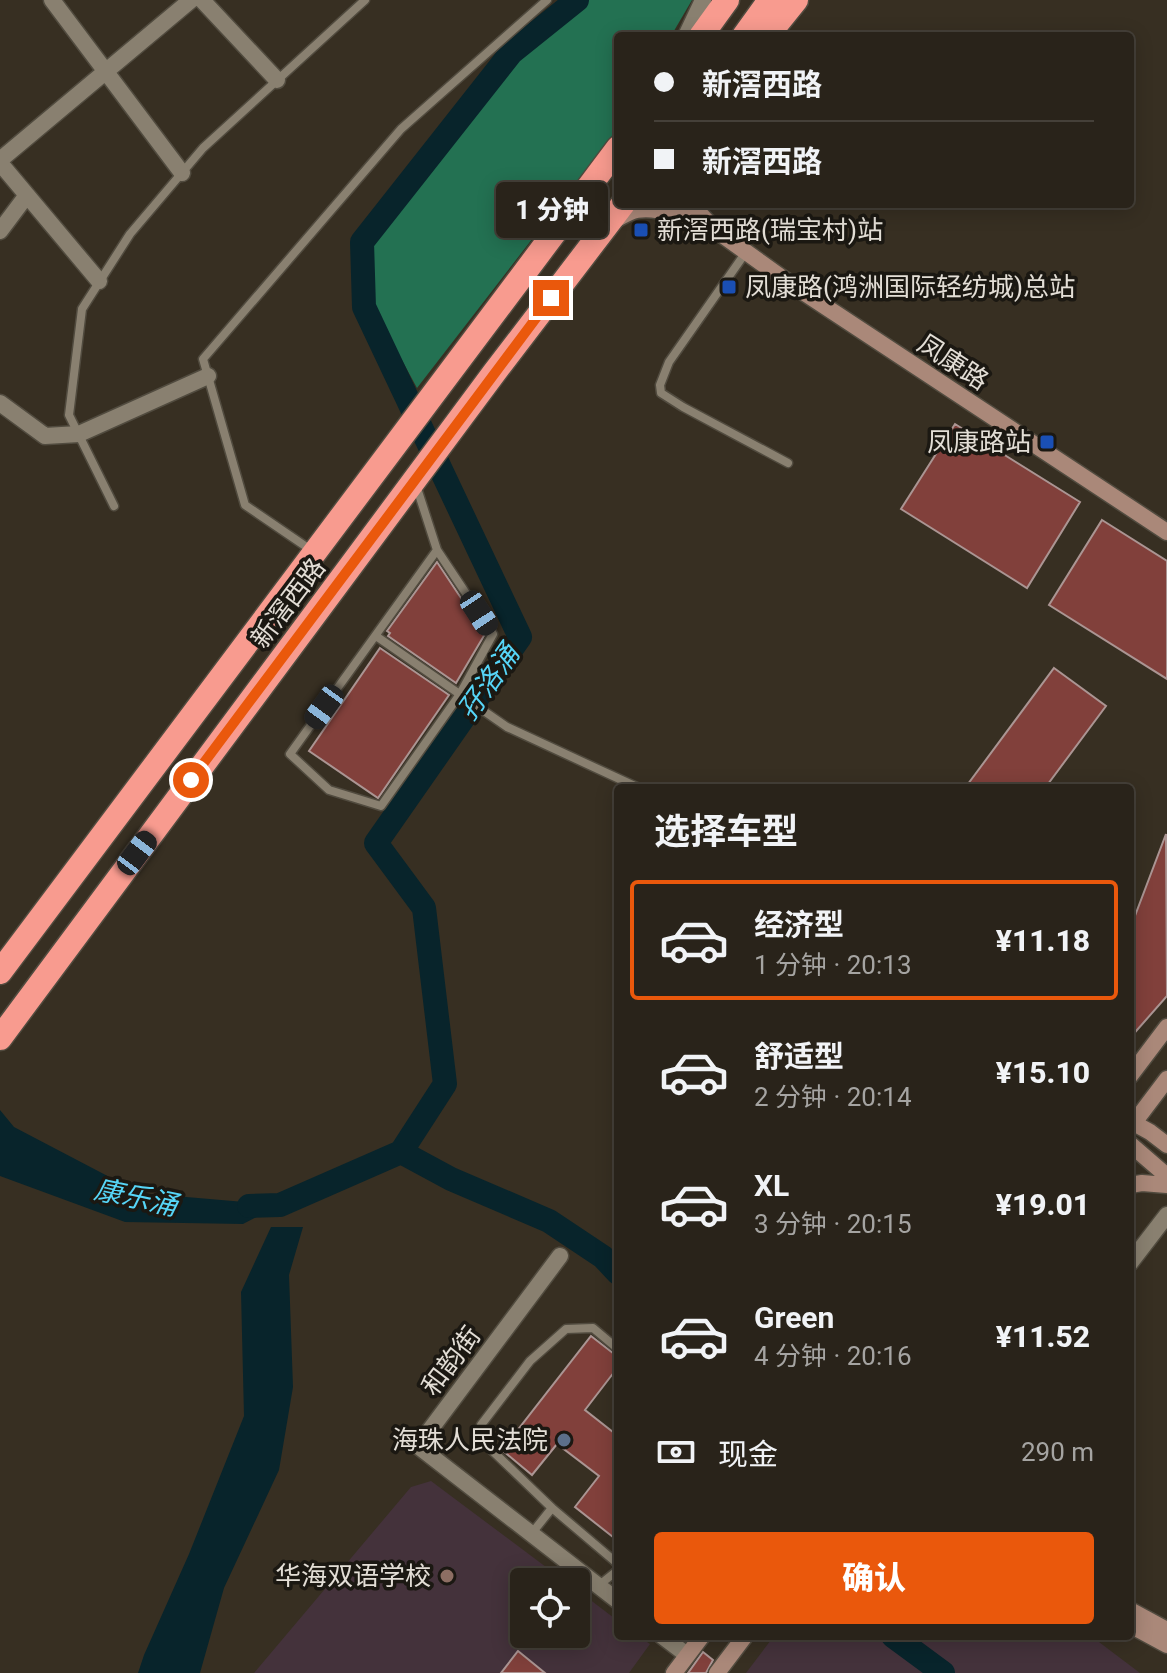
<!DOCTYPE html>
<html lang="zh">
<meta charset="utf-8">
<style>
body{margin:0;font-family:Roboto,"Noto Sans SC",sans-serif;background:#352f27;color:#f1f3f6;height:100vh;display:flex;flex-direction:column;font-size:30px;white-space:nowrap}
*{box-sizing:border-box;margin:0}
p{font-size:26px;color:#a5a4a2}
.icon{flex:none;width:44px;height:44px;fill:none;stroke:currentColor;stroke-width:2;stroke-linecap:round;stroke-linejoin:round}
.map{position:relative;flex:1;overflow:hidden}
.panel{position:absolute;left:614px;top:784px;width:520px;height:856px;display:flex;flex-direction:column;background:#29231a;border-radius:8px;box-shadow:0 4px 20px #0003,0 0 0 2px #454039}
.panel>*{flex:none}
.hud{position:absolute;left:614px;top:32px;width:520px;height:176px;border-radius:8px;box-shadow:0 4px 20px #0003,0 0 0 2px #454039;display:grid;align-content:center;height:176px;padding:0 40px;background:#29231a}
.tools{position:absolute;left:510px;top:1568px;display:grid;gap:16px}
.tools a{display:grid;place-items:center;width:80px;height:80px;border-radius:8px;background:#29231a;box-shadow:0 4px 20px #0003,0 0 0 2px #454039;font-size:40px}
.end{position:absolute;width:36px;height:36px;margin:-18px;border:10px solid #ea580c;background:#fff;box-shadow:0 0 0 4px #fff}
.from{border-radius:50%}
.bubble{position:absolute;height:56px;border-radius:8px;background:#29231a;box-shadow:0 4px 20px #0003,0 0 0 2px #454039;font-size:26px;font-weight:800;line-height:56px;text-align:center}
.car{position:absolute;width:24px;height:48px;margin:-24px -12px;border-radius:10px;box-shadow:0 0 6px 2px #0007;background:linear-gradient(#222 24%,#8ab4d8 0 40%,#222 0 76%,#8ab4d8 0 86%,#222 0)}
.hud b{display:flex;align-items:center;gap:28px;height:76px;font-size:30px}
.hud b+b{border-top:2px solid #454039}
.hud i{width:20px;height:20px;background:#f1f3f6}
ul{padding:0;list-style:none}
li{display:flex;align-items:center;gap:24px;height:120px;margin:0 16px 12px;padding:0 24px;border:4px solid transparent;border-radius:8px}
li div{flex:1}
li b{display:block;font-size:30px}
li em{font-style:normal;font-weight:800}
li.current{border-color:#ea580c}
li>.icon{width:72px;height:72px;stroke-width:1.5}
h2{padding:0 40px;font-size:36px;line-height:96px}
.pay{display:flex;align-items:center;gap:20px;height:88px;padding:0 40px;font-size:30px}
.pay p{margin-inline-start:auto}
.button{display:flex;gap:16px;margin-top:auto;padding:16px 40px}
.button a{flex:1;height:92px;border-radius:8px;background:#ea580c;color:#fff;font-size:32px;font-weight:800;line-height:92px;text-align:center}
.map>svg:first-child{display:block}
.education{fill:#44323b}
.forest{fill:#237152}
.water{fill:#08242b}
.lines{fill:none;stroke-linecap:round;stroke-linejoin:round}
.river{stroke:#08242b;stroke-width:24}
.building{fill:#81403b;stroke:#ab9593;stroke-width:2}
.lane-casing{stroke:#514b3f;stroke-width:11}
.street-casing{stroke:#514b3f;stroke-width:19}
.secondary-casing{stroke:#514b3f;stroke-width:19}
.highway-casing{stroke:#514b3f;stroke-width:27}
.lane{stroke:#898070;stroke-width:8}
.street{stroke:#898070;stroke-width:16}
.secondary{stroke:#aa8879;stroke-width:16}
.highway{stroke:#f89b8f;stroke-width:24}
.route{stroke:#ea580c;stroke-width:10}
.transit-dot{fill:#1a4fb4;stroke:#1b1812;stroke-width:3}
.service-dot{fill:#5c6f8a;stroke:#1b1812;stroke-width:3}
.education-dot{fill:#8d6e63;stroke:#1b1812;stroke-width:3}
.labels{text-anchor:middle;stroke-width:7;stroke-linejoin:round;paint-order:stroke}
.poi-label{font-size:26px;fill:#e3ded6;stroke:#1b1812;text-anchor:end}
.street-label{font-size:26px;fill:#e3ded6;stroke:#1b1812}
.water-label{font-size:28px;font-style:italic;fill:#56d5f7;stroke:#1b1812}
</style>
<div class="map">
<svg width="1167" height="1673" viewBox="0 0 1167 1673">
<rect width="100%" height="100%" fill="#372f22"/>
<path class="education" d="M 431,1481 L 566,1582 L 524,1582 L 524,1634 L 576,1634 L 576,1589 L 618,1621 L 618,1636 L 638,1636 L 650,1644 L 629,1673 L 254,1673 L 411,1487 Z
M 774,1636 L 1091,1636 L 1140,1673 L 746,1673 Z"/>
<path class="forest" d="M 576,0 L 692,0 L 671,36 L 618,36 L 618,128 L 417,388 L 371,303 L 373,242 L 513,63 Z"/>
<path class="water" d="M 0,1110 L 14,1127 L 140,1193 L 280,1205 L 243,1224 L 125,1222 L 0,1176 Z
M 271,1227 L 303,1227 L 289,1275 L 293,1387 L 279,1470 L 224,1588 L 200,1673 L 138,1673 L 144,1655 L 189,1554 L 244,1416 L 241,1292 Z"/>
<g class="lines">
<path class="river" d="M 401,1152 L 451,1179 L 549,1221 L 603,1257 L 618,1273
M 249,1206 L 280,1205 L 401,1152 L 445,1084 L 424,908 L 376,843 L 520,637 L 364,307 L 362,242 L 511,53 L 577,0
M 893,1636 L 943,1673"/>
</g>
<path class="building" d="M 955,424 L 1080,502 L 1027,588 L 901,509 Z
M 1102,520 L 1167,561 L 1167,679 L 1049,605 Z
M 437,562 L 485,634 L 456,683 L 388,636 L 390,633 L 387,631 Z
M 380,648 L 449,695 L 378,798 L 309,751 Z
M 1054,668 L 1106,706 L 1045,788 L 965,788 Z
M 1166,834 L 1167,996 L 1130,1038 L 1130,929 Z
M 591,1336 L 618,1357 L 618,1367 L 585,1410 L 618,1436 L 618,1541 L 575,1507 L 599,1476 L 557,1444 L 532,1475 L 502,1450 Z
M 518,1651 L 545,1673 L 501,1673 Z
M 703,1652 L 713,1660 L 706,1673 L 688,1673 Z"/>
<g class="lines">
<defs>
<path id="lane" d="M 746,252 L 669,362 L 660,385 L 661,393 L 683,407 L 788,463
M 416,485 L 437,550 L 290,754 L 329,790 L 381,806 L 460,694 L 493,634 L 437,550
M 114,506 L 69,415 L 82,309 L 130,234 L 203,148 L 365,0
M 311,550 L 245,505 L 203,359 L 401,129 L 547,0
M 376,636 L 507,727 L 639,788
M 552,1508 L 618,1564
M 532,1533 L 552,1508 L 480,1439 L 481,1425 L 530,1361 L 566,1329 L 593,1328 L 618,1349
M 598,1586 L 618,1570"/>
<path id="street" d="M 52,0 L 182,173
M 202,0 L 277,80
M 686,36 L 703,0
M 0,160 L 191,0
M 0,163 L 99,281
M 0,231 L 27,195
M 0,403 L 45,436 L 79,434 L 208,376
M 560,1256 L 418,1446 L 618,1601
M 1130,1263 L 1167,1215
M 662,1636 L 687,1655"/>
<path id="secondary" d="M 691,204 L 714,229 L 785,280 L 1167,532
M 613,221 C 621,217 628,212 637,210 C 658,206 685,217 705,226
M 1130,1076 L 1167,1027
M 1130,1121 L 1150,1132 L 1167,1145
M 1130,1128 L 1167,1079
M 1130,1144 L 1167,1176
M 1130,1185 L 1142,1183 L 1167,1185
M 1130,1610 L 1167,1630
M 1130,1625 L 1167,1645
M 674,1673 L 702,1636
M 717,1673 L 745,1636"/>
<path id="highway" d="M 701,36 L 727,0
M 744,36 L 770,0
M 767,36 L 796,0
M 0,972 L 618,148
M 0,1038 L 494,373 L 623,204"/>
</defs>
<use href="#lane" class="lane-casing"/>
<use href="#street" class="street-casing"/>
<use href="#secondary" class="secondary-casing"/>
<use href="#highway" class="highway-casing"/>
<use href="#lane" class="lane"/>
<use href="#street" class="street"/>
<use href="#secondary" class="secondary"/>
<use href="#highway" class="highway"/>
</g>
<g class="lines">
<path class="route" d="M 191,780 L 551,298"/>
</g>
<g class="transit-dot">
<rect x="633" y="222" width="16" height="16" rx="4"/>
<rect x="721" y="279" width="16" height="16" rx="4"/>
<rect x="1039" y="434" width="16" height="16" rx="4"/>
</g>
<circle class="service-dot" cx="564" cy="1440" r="8"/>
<circle class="education-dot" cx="447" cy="1576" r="8"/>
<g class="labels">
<g class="poi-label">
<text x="657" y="239" text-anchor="start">新滘西路(瑞宝村)站</text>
<text x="745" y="296" text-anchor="start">凤康路(鸿洲国际轻纺城)总站</text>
<text x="1031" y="451">凤康路站</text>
<text x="548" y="1449">海珠人民法院</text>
<text x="431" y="1585">华海双语学校</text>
</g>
<g class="street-label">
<text transform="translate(953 362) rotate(33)" y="9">凤康路</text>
<text transform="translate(288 603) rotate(-53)" y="9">新滘西路</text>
<text transform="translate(451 1361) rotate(-53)" y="9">和韵街</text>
</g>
<g class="water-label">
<text transform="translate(488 682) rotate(-55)" y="10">孖洛涌</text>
<text transform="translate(136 1197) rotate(12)" y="10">康乐涌</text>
</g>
</g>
</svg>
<div class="tools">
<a><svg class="icon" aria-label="locate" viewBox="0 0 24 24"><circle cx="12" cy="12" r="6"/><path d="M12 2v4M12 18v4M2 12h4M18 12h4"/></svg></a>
</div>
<i class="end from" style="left:191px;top:780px"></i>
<i class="end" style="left:551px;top:298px"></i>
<div class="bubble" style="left:496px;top:182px;width:112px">1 分钟</div>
<i class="car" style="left:479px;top:613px;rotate:147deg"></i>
<i class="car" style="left:324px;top:707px;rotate:216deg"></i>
<i class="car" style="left:137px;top:853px;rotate:37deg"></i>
<div class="hud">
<b><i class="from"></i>新滘西路</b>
<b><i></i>新滘西路</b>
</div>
<section class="panel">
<h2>选择车型</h2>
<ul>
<li class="current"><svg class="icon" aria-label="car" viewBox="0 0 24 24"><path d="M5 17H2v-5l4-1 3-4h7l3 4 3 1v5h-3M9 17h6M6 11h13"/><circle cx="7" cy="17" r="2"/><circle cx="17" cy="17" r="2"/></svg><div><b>经济型</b><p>1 分钟 · 20:13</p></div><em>¥11.18</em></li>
<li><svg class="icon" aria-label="car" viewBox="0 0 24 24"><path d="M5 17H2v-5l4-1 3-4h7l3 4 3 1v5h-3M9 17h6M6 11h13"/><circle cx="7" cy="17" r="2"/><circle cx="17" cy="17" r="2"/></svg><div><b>舒适型</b><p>2 分钟 · 20:14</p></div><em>¥15.10</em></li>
<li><svg class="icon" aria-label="car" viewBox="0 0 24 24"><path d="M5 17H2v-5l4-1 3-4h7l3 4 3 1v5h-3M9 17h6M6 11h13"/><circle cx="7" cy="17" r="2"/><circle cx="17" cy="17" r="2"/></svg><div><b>XL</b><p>3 分钟 · 20:15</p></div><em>¥19.01</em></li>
<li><svg class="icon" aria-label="car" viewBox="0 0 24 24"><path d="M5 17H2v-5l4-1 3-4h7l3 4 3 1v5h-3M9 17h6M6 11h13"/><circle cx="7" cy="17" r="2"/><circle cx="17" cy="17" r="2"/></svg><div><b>Green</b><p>4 分钟 · 20:16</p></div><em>¥11.52</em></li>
</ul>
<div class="pay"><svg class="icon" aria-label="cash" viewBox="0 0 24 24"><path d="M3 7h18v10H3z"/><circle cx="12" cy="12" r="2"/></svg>现金<p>290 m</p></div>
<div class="button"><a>确认</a></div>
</section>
</div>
